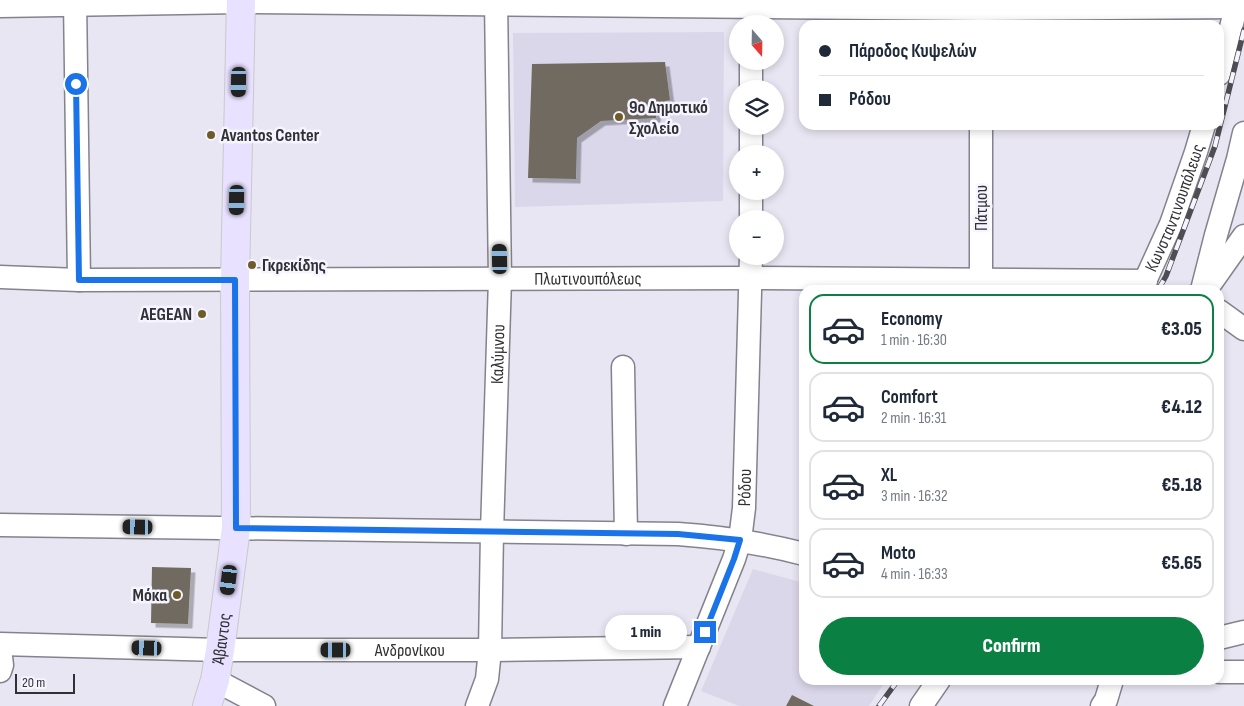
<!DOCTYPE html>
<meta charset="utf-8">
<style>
body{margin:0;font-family:"Sofia Sans Condensed",sans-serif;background:#f2f2f3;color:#1f2937;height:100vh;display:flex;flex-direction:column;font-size:19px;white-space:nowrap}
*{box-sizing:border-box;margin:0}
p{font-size:16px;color:#747a83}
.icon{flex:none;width:28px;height:28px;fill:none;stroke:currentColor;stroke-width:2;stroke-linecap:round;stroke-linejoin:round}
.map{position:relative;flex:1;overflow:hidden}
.drawer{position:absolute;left:799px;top:285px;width:425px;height:400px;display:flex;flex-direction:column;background:#fff;border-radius:15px;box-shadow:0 2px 8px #0003}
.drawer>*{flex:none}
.guide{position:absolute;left:799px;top:20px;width:425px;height:110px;border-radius:15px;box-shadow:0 2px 8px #0003;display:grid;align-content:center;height:110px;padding:0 20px;background:#fff}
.needle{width:32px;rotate:160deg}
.fabs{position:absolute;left:729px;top:15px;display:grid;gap:10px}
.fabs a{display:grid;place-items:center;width:55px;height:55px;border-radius:50%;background:#fff;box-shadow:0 2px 8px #0003;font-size:25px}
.scale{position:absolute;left:15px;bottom:12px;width:60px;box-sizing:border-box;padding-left:5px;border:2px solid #313035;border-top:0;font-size:14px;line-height:18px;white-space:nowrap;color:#313035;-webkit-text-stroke:4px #f6f4fe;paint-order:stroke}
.end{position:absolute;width:22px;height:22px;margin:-11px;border:6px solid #1a73e8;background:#fff;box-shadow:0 0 0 2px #fff}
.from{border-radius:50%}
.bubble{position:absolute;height:35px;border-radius:18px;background:#fff;box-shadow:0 2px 8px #0003;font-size:16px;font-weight:800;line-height:35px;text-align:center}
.car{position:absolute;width:15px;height:30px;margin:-15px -8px;border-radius:6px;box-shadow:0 0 4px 1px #0007;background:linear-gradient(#222 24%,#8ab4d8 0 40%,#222 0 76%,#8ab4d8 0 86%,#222 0)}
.guide b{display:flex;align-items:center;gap:18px;height:48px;font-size:19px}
.guide b+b{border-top:1px solid #e0e1e3}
.guide i{width:12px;height:12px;background:#1f2937}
ul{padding:9px 0 0;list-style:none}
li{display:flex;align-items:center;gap:15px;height:70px;margin:0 10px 8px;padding:0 10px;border:2px solid #e0e1e3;border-radius:15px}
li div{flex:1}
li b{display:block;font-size:19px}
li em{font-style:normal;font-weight:800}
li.on{border-color:#0b8043}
li>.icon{width:45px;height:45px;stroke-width:1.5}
.action{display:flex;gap:10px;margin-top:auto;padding:10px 20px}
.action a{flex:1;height:58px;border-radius:30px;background:#0b8043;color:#fff;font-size:20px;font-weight:800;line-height:58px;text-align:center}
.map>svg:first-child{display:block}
.built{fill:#dbd7ea}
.building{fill:#706b60;filter:url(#shadow)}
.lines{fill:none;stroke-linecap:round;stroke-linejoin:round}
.minor-casing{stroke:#84828d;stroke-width:25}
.major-casing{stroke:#c9c9ca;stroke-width:30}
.minor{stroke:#fff;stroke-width:22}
.major{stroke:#e8e1ff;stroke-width:28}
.rail-casing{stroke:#4e4d53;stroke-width:5.5}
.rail{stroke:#f6f4fe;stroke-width:4;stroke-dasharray:11;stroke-linecap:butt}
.route{stroke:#1a73e8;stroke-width:6}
.poi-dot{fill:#6d5b29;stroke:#f6f4fe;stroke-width:2}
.labels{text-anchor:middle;stroke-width:5;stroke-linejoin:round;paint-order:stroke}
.poi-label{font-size:18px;font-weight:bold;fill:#313035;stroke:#f6f4fe;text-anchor:start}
.street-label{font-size:18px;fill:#313035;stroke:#f6f4fe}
</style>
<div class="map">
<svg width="1244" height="706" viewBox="0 0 1244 706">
<defs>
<filter id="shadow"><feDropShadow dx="4.5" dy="4.5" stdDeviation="0" flood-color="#0004"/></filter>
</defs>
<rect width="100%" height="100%" fill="#e9e6f3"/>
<path class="built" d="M 724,32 L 723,201 L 515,207 L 513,33 Z
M 753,569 L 804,583 L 804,680 L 886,680 L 869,706 L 739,706 L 701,691 Z"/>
<path class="building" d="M 665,62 L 670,100 L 657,103 L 656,118 L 601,121 L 577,138 L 576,179 L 528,178 L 532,64 Z
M 152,567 L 191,568 L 188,624 L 151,623 Z
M 792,695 L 814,706 L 786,706 Z"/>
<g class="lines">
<defs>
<g id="minor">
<path d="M 75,0 L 79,280"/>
<path d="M 0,6 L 241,2 L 980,9 L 1237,7"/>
<path d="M 1219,74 L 1238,0"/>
<path d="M 751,89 L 751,61"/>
<path d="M 981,125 L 981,290"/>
<path d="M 751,154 L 751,126"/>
<path d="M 751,219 L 751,191"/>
<path id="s1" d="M 0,277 L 79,280 L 751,278 L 1146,281"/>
<path d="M 1208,287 L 1244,236"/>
<path id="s2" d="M 1141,290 L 1171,224 L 1196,152 L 1204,125"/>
<path d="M 1202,290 L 1216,235 L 1238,159 L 1244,133"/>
<path d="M 1219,311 L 1244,329"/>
<path d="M 623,367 L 626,534"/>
<path d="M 0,525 L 678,534 C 721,537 762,543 804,554"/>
<path d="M 1219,638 L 1244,632"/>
<path id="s3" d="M 0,644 L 220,650 L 490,650 L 699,647"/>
<path d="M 0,649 L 2,665 L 0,671"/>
<path d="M 1219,672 L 1244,672"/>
<path d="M 215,680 L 264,706"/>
<path id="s4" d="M 477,706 L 487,679 L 490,650 L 492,532 L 500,279 L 496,0"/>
<path id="s5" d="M 675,706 L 734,559 L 740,540 L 744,508 L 751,256"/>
<path d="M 921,706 L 939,680"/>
<path d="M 1102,706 L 1106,700 L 1112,680"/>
</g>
<g id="major">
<path id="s6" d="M 207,706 L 215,680 L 220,650 L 236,528 L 235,280 L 241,0"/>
</g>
</defs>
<use href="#minor" class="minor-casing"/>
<use href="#major" class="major-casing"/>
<use href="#minor" class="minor"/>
<use href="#major" class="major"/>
<defs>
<path id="rail" d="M 1158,290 L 1166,276 L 1215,146 L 1244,30
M 879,706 L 898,680"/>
</defs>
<use href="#rail" class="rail-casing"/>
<use href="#rail" class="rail"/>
</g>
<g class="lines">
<path class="route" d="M 76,84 L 79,280 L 235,280 L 236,528 L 678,534 L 699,536 L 740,540 L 734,559 L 705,632"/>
</g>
<g class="poi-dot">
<circle cx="619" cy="117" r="5"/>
<circle cx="211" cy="135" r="5"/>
<circle cx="252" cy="265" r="5"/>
<circle cx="202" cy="314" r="5"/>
<circle cx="177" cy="595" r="5"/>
</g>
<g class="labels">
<g class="poi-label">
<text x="629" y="113">9ο Δημοτικό<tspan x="629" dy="21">Σχολείο</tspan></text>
<text x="221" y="141">Avantos Center</text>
<text x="262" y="271">Γκρεκίδης</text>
<text x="192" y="320" text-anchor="end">AEGEAN</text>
<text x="167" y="601" text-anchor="end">Μόκα</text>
</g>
<g class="street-label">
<text transform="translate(981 208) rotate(-90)" y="6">Πάτμου</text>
<text dy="6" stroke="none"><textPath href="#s2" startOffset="89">Κωνσταντινουπόλεως</textPath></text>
<text dy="6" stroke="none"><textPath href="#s1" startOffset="588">Πλωτινουπόλεως</textPath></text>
<text dy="6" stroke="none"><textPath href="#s4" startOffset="354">Καλύμνου</textPath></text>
<text dy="6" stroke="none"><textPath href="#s5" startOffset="231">Ρόδου</textPath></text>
<text dy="6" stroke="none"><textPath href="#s6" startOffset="69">Άβαντος</textPath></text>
<text dy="6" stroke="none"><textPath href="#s3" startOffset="410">Ανδρονίκου</textPath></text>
</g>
</g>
</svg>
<div class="fabs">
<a><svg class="needle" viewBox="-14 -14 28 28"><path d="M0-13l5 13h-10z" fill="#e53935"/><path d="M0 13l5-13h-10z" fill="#747a83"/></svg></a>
<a><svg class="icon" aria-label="layers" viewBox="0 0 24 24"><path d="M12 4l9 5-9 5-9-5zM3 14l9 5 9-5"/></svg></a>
<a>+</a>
<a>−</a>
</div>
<div class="scale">20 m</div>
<i class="end from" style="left:76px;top:84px"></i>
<i class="end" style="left:705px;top:632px"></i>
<div class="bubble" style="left:605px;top:615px;width:82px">1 min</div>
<i class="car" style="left:239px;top:82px;rotate:181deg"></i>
<i class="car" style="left:237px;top:200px;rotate:181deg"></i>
<i class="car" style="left:500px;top:259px;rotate:359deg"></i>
<i class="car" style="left:138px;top:527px;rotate:271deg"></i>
<i class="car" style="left:229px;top:580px;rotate:187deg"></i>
<i class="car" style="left:147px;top:648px;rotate:272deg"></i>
<i class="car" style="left:336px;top:650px;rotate:270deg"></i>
<div class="guide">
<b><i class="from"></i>Πάροδος Κυψελών</b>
<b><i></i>Ρόδου</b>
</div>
<section class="drawer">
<ul>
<li class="on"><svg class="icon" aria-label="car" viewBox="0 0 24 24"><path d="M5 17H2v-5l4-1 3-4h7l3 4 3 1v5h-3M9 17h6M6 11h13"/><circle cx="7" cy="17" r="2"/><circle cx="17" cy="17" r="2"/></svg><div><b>Economy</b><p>1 min · 16:30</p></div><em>€3.05</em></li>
<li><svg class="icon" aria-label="car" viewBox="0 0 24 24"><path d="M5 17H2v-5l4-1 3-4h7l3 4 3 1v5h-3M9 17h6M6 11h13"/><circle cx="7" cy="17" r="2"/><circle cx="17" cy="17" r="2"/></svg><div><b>Comfort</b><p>2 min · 16:31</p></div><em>€4.12</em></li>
<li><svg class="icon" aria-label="car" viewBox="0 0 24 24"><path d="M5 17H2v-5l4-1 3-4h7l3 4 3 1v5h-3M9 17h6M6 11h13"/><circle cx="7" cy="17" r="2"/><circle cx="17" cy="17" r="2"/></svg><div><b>XL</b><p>3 min · 16:32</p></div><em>€5.18</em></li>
<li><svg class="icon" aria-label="car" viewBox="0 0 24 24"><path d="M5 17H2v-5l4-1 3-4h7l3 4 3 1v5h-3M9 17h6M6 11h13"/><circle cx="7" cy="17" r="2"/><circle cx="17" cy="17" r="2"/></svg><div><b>Moto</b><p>4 min · 16:33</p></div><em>€5.65</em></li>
</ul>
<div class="action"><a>Confirm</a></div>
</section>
</div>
